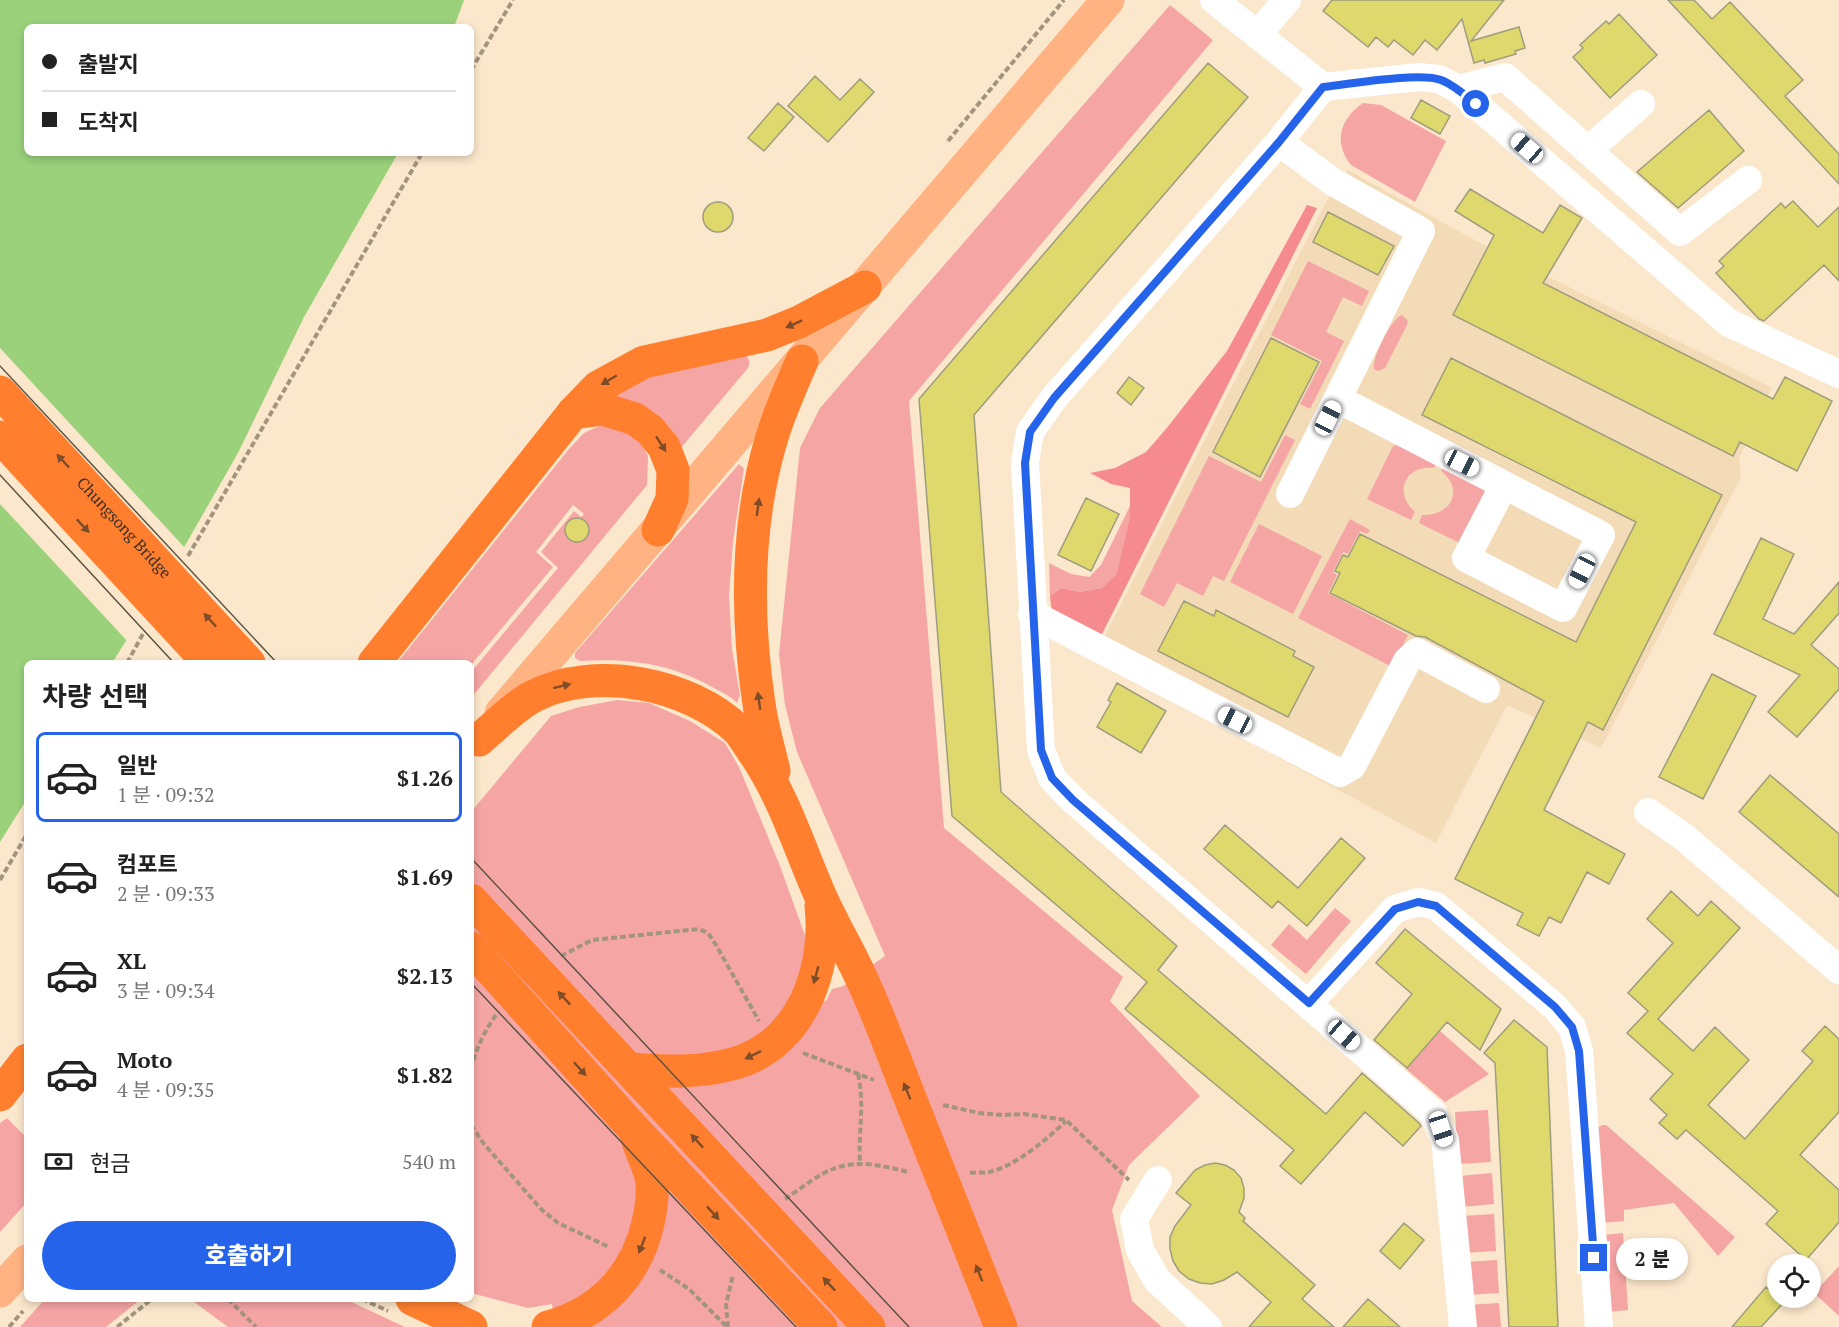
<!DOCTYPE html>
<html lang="ko">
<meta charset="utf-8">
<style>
body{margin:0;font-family:"PT Serif","Noto Sans KR",serif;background:#f6f6f6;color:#222;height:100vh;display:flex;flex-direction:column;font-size:22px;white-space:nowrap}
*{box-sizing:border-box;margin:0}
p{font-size:20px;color:#767676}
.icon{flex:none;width:33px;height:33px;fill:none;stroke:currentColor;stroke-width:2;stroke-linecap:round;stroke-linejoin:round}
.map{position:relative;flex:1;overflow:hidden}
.side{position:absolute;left:24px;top:660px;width:450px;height:642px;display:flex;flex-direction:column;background:#fff;border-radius:9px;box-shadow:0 3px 9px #0003}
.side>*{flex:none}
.banner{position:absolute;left:24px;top:24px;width:450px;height:132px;border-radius:9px;box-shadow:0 3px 9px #0003;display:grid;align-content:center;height:132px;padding:0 18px;background:#fff}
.buttons{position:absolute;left:1767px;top:1254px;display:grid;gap:12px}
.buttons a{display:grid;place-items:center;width:54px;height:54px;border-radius:50%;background:#fff;box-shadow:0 3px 9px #0003;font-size:30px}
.end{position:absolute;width:27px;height:27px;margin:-14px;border:8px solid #2563eb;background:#fff;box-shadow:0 0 0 3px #fff}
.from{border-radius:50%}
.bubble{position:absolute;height:42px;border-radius:21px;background:#fff;box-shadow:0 3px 9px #0003;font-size:20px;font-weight:800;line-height:42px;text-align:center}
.car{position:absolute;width:18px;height:36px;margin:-18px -9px;border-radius:8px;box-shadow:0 0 4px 2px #0007;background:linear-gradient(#fff 24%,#345 0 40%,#fff 0 76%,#345 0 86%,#fff 0)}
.banner b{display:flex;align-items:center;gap:21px;height:57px;font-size:22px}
.banner b+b{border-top:2px solid #e0e0e0}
.banner i{width:15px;height:15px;background:#222}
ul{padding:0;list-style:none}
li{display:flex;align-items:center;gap:18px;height:90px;margin:0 12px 9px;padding:0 6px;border:3px solid transparent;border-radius:9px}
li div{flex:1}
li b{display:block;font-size:22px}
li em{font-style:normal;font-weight:800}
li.selected{border-color:#2563eb}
li>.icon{width:54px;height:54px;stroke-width:1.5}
h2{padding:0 18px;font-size:27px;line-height:72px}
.pay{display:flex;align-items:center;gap:15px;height:66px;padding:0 18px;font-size:22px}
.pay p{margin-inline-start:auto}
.button{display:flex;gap:12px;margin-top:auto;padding:12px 18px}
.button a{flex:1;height:69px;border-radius:36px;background:#2563eb;color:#fff;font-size:24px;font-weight:800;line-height:69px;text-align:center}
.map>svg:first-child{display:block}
.built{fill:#f3dbb8}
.green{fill:#f6a5a5}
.forest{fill:#f58b8e}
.water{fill:#9ad17a}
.pier{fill:#fbe7cb}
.building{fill:#ded86d;stroke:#9e9d7e;stroke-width:1.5}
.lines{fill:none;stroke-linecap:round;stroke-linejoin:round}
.path{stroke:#a39480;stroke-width:4;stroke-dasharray:6 3;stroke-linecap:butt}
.minor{stroke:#fff;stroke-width:28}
.major{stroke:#ffb282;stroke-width:33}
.highway{stroke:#ff7f2f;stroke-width:33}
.tram{stroke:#5c5344;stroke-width:1.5}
.oneway{fill:#7d4c28}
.route{stroke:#2563eb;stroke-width:8}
.labels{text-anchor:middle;stroke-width:4.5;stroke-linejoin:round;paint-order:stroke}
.street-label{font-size:16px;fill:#373025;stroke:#fef6eb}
</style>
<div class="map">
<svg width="1839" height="1327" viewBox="0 0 1839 1327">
<rect width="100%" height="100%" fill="#fbe7cb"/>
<path class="built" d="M 1348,170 L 1482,244 L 1772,388 L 1739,459 L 1741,477 L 1601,748 L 1507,705 L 1436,843 L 1094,657 L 1326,202 Z"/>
<path class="green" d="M 1170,5 L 1213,40 L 909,401 L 944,828 L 1123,977 L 1110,1001 L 1200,1096 L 1129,1165 L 1112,1210 L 1132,1301 L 1162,1327 L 555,1327 L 552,1304 L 528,1308 L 471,1293 L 471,812 L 551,716 L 579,707 L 617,700 L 649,703 L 690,721 L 725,743 L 739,767 L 780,866 L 807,941 L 802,973 L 790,994 L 826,1001 L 832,989 L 843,986 L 885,956 L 797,752 L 785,705 L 779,654 L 800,448 L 820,408 Z
M 1363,103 L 1381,105 L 1446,141 L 1415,202 L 1351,165 C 1333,142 1340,119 1363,103 Z
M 1308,261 L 1369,291 L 1362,306 L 1343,297 L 1326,332 L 1344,341 L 1310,409 L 1300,404 L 1322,361 L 1271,335 Z
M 1402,315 L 1408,321 L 1407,325 L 1385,368 L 1378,371 L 1374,369 C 1371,360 1392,317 1402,315 Z
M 744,353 C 749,358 751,361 748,368 L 680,449 L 613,394 L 632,379 Z
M 599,426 L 614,426 L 627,432 L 642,445 L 648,456 L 647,485 L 471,698 L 471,672 L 558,568 L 541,552 L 574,511 L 581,517 L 584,514 L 573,505 L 536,552 L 553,567 L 471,665 L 471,663 L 397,663 L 569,449 L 584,433 Z
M 1285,435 L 1295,440 L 1224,581 L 1213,576 L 1203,596 L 1177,583 L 1164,607 L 1140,594 L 1209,456 L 1261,482 Z
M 1401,443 L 1438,460 L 1434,468 C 1405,465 1393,492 1415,512 L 1411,520 L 1367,499 L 1393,446 Z
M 739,464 L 744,468 L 733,542 L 729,596 L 732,649 L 740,695 L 737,703 C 730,695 719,691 710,686 C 669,663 626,658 580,661 L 575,658 L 575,653 Z
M 1445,464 L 1488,486 L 1462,544 L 1419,523 L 1422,515 C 1451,516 1465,490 1441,471 Z
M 1130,506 L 1130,517 L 1118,574 L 1102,588 L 1080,592 L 1061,588 L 1050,596 L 1049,563 L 1071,574 L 1089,577 L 1101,565 Z
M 1350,519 L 1370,530 L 1367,534 L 1360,531 L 1348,554 L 1343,552 L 1333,572 L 1337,575 L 1328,593 L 1408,635 L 1392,667 L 1298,618 Z
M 1259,524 L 1322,556 L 1293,614 L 1230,582 Z
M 1335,908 L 1351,921 L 1306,974 L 1271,945 L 1289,924 L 1307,940 Z
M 1439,1030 L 1489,1074 L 1445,1102 L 1406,1069 Z
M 1488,1110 L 1491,1162 L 1458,1164 L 1455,1112 Z
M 7,1118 L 27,1138 L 27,1202 L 0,1232 L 0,1123 Z
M 1602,1125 L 1606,1125 L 1735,1237 L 1718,1256 L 1674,1203 L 1624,1210 L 1624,1221 L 1602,1223 L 1595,1129 Z
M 1492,1173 L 1494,1204 L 1461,1207 L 1459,1176 Z
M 1494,1214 L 1496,1251 L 1463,1253 L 1461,1216 Z
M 1623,1233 L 1628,1310 L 1607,1312 L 1602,1235 Z
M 1497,1260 L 1499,1293 L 1466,1295 L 1464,1262 Z
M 1839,1266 L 1839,1316 L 1814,1293 Z
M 45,1299 L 141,1299 L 106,1327 L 20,1327 Z
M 190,1299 L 345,1299 L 405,1327 L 228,1327 Z
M 1499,1303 L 1501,1327 L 1468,1327 L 1467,1305 Z"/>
<path class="forest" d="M 1307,205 L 1317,208 L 1100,638 L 1052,613 L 1050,596 L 1061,588 L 1080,592 L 1102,588 L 1117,574 L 1130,517 L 1130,488 L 1111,484 L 1090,473 L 1115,468 L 1146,452 L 1166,429 L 1227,351 Z"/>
<path class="water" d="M 0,0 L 464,0 L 454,27 L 27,27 L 27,153 L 398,153 L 304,317 L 238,453 L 171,570 L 112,663 L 27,663 L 27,799 L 0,842 Z"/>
<path class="pier" d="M 0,348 L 186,549 L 129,643 L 0,504 Z"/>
<path class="building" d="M 1332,0 L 1504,0 L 1471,41 L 1519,27 L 1525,48 L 1515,51 L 1516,54 L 1485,63 L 1484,60 L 1474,63 L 1462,19 L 1437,50 L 1425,40 L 1413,55 L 1394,40 L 1388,47 L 1376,37 L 1368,47 L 1323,11 Z
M 1668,0 L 1694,0 L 1712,19 L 1730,2 L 1803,80 L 1785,96 L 1839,154 L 1839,184 Z
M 1619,14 L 1657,55 L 1610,98 L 1573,57 L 1583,48 L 1580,45 L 1606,21 L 1609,24 Z
M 1208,63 L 1248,97 L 974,415 L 1001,792 L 1177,946 L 1158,970 L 1326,1114 L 1362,1073 L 1419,1123 L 1421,1126 L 1403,1146 L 1365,1112 L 1301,1184 L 1280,1166 L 1294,1150 L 1125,1009 L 1147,982 L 952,816 L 919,399 Z
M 815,76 L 840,100 L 860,79 L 874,92 L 828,142 L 788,106 Z
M 1421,100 L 1450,116 L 1440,134 L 1411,118 Z
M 778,103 L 794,117 L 764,151 L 748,138 Z
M 1709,110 L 1744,151 L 1678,208 L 1637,172 Z
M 1470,189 L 1543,233 L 1560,205 L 1582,218 L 1543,283 L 1773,399 L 1785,377 L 1832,401 L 1797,471 L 1740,442 L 1733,456 L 1453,315 L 1494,235 L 1455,211 Z
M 1793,201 L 1818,227 L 1839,207 L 1839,281 L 1824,265 L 1764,321 L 1759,319 L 1716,273 L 1724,266 L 1719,261 L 1781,203 L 1785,208 Z
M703 217a15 15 0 1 1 30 0a15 15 0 1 1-30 0Z
M 1328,212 L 1394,246 L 1378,275 L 1313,242 Z
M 1271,338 L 1319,362 L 1260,477 L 1213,452 Z
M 1451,358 L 1722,495 L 1603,730 L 1588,722 L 1544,810 L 1625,854 L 1609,884 L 1587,872 L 1561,923 L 1549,917 L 1539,936 L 1517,925 L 1523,913 L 1455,879 L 1544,701 L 1425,637 L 1416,636 L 1330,593 L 1340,573 L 1335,571 L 1343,555 L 1348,557 L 1360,534 L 1576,642 L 1636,522 L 1422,415 Z
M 1129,377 L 1144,388 L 1131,405 L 1117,393 Z
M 1086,498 L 1119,514 L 1091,571 L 1058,555 Z
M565 530a12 12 0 1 1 24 0a12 12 0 1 1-24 0Z
M 1761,538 L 1794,554 L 1763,619 L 1794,634 L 1839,582 L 1839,613 L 1811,645 L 1839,669 L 1839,689 L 1797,737 L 1768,712 L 1800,675 L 1714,634 Z
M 1184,601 L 1214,616 L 1216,610 L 1295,651 L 1293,656 L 1314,667 L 1288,717 L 1158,651 Z
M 1712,674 L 1756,696 L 1703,799 L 1659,777 Z
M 1117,683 L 1166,711 L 1141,753 L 1097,727 L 1111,702 L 1108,700 Z
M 1770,775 L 1839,834 L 1839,897 L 1739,812 Z
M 1225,825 L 1298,888 L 1341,838 L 1365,858 L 1307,926 L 1278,901 L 1272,908 L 1204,849 Z
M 1671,891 L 1698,916 L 1711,901 L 1740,928 L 1658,1019 L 1693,1051 L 1715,1027 L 1749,1060 L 1708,1105 L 1745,1139 L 1813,1061 L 1802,1051 L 1825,1026 L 1839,1039 L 1839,1112 L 1800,1155 L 1839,1190 L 1839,1222 L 1806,1260 L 1766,1224 L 1778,1211 L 1686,1130 L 1677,1139 L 1659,1123 L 1667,1115 L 1650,1099 L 1673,1074 L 1627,1033 L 1648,1011 L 1628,993 L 1673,943 L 1647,919 Z
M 1405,929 L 1501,1009 L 1480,1050 L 1447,1022 L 1407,1068 L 1374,1040 L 1412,994 L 1376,963 Z
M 1514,1020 L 1547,1047 L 1558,1327 L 1509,1327 L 1495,1063 L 1484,1053 Z
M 1215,1163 L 1225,1165 L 1234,1170 L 1241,1178 L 1244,1188 L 1244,1198 L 1239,1212 L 1245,1218 L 1243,1221 L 1315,1285 L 1302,1299 L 1334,1327 L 1249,1327 L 1271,1302 L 1237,1272 L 1224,1280 L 1212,1284 L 1200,1283 L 1189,1279 L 1179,1271 L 1173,1261 L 1170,1249 L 1170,1237 L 1175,1226 L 1191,1205 L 1176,1193 L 1195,1170 L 1205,1165 Z
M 1404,1223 L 1424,1240 L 1400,1269 L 1380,1251 Z
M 1766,1287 L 1784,1302 L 1761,1327 L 1732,1327 Z
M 1368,1299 L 1400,1327 L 1343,1327 Z"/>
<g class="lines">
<path class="path" d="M 471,70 L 513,0
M 948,141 L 1064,0
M 188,556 L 422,153
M 127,663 L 144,632
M 0,880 L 27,834
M 561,956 L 592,940 L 699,929 L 708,933 L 716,945 L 759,1021
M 803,1053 L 874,1080
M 471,1069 C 476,1049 484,1032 496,1015
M 858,1074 C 865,1105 858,1132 860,1164
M 943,1105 L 979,1113 L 1003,1115 L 1024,1114 L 1066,1120 L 1129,1180
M 471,1125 L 484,1144 L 542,1210 L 558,1223 L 609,1247
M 970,1173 C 976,1172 983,1173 989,1172 C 1016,1166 1047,1139 1066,1121
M 785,1199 C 800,1189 817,1175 833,1169 C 858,1159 884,1166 908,1172
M 660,1270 L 689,1289 L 727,1327
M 228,1299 L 256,1327
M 362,1299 L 388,1311
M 9,1327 L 23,1311
M 117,1327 L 152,1299
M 728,1327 L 726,1304 L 733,1275"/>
<path class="minor" d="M 1214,0 L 1323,87 L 1419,77 L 1439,79 L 1458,89 L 1729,323 L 1839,374
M 1257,35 L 1287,0
M 1323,87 L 1279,142 L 1054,398 L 1030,432 L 1025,463 L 1041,750 L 1052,778 L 1073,800 L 1433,1113 L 1445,1140 L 1463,1327
M 1458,89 L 1505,77 L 1680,232 L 1748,180
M 1279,142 L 1333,182 L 1421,231 L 1290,494
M 1588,150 L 1641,104
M 1338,399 L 1601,535 L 1563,608 L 1466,558 L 1504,485
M 1032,614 L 1340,773 L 1352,766 L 1407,661 L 1417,652 L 1486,689
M 1648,812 L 1685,838 L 1839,970
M 1309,1003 L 1395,909 L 1418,902 L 1436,906 L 1555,1007 L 1572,1027 L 1579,1051 L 1599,1327
M 1158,1180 L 1134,1219 L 1140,1250 L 1157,1280 L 1208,1327"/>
<path class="major" d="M 501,713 L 1108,0
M 0,1291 L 27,1261"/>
<g class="highway">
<path id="s1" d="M 0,392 L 249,663"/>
<path d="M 573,413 L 603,409 L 635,419 L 650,430 L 664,447 L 673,470 L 672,499 L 658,530"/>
<path d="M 0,437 L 209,663"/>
<path d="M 374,663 L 573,413 L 598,387 L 644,362 L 767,335 L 799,322 L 865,287"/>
<path d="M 479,740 C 494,727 517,704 534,696 C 595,665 689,683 738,730 C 744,737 749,746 754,753 C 784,797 799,847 820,895 C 833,925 851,954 864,984 C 881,1021 895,1060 910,1098 C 940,1174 971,1251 1001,1327"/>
<path d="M 774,771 C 769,749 762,726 759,704 C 746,616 746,523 772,437 C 780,411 791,386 802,361"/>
<path d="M 471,900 L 869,1327"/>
<path d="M 471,948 L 633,1128 L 821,1327"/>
<path d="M 630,1069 C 665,1072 701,1073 736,1063 C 802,1043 828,969 821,906"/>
<path d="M 0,1095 L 27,1060"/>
<path d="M 412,1299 L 471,1327"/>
<path d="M 548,1327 C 600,1313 636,1276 648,1223 C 651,1210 653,1196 652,1182 C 650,1168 641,1152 637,1138"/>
</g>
<path class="tram" d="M 0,366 L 277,663
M 0,475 L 174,663
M 471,858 L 909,1327
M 471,983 L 796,1327"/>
</g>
<defs><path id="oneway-solid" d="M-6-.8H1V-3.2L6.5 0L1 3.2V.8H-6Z" transform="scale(1.5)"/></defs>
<g class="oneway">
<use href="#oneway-solid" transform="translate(794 324) rotate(156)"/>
<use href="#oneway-solid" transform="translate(609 380) rotate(150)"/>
<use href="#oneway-solid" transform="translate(661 444) rotate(57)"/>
<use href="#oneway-solid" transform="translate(63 461) rotate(-133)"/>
<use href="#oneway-solid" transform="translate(758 507) rotate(-82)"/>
<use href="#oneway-solid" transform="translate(83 526) rotate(47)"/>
<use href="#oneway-solid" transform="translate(210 620) rotate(-133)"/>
<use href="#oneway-solid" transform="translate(562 686) rotate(-14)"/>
<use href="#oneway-solid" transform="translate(759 701) rotate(-98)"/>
<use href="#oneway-solid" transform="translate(816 975) rotate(105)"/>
<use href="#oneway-solid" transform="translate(564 998) rotate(-133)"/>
<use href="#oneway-solid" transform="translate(753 1055) rotate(154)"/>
<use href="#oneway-solid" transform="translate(580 1069) rotate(48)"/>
<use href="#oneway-solid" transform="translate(907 1091) rotate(-112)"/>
<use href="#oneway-solid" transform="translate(697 1141) rotate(-133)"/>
<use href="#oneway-solid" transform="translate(713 1213) rotate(47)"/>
<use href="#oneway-solid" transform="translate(642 1245) rotate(111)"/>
<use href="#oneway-solid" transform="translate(979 1273) rotate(-112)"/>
<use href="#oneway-solid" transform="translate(829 1284) rotate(-133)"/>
</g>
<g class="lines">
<path class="route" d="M 1476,104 C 1465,95 1454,85 1441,80 C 1420,72 1349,84 1323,87 L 1279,142 L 1054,398 L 1030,432 L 1025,463 L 1041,750 L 1052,778 L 1073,800 L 1309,1003 L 1395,909 L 1418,902 L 1436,906 L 1555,1007 L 1572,1027 L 1579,1051 L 1594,1258"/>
</g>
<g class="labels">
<g class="street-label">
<text dy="6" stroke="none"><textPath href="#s1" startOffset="184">Chungsong Bridge</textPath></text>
</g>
</g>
</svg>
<div class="buttons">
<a><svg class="icon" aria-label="locate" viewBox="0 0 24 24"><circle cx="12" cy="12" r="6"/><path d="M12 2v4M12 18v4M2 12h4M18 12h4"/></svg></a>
</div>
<i class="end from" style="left:1476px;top:104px"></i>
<i class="end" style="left:1594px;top:1258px"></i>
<div class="bubble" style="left:1616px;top:1238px;width:72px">2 분</div>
<i class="car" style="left:1527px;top:148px;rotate:311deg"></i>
<i class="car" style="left:1328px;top:418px;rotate:26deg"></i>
<i class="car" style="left:1462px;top:463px;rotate:117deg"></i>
<i class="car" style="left:1582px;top:571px;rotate:207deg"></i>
<i class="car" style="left:1235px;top:720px;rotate:297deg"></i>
<i class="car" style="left:1344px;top:1035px;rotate:131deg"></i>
<i class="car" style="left:1441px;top:1129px;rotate:162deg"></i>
<div class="banner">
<b><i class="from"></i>출발지</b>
<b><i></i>도착지</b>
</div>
<section class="side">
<h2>차량 선택</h2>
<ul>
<li class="selected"><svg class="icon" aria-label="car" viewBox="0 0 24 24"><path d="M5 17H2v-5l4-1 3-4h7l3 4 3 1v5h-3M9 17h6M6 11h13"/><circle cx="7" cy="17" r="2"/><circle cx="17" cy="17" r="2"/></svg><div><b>일반</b><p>1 분 · 09:32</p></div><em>$1.26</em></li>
<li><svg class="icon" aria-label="car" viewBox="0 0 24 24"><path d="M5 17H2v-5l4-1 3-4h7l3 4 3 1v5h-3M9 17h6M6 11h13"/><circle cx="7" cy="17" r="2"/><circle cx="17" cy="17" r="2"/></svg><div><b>컴포트</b><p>2 분 · 09:33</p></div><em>$1.69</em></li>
<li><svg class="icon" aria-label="car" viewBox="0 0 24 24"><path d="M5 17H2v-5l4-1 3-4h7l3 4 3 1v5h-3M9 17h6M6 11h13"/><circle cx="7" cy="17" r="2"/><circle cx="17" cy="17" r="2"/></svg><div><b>XL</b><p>3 분 · 09:34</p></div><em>$2.13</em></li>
<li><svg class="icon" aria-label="car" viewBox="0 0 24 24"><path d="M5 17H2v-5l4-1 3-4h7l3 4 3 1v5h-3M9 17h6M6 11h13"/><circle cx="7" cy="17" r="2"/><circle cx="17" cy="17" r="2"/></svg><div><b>Moto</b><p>4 분 · 09:35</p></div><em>$1.82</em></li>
</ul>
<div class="pay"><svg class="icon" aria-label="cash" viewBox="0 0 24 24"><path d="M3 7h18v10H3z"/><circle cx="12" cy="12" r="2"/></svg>현금<p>540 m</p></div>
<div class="button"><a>호출하기</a></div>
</section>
</div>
